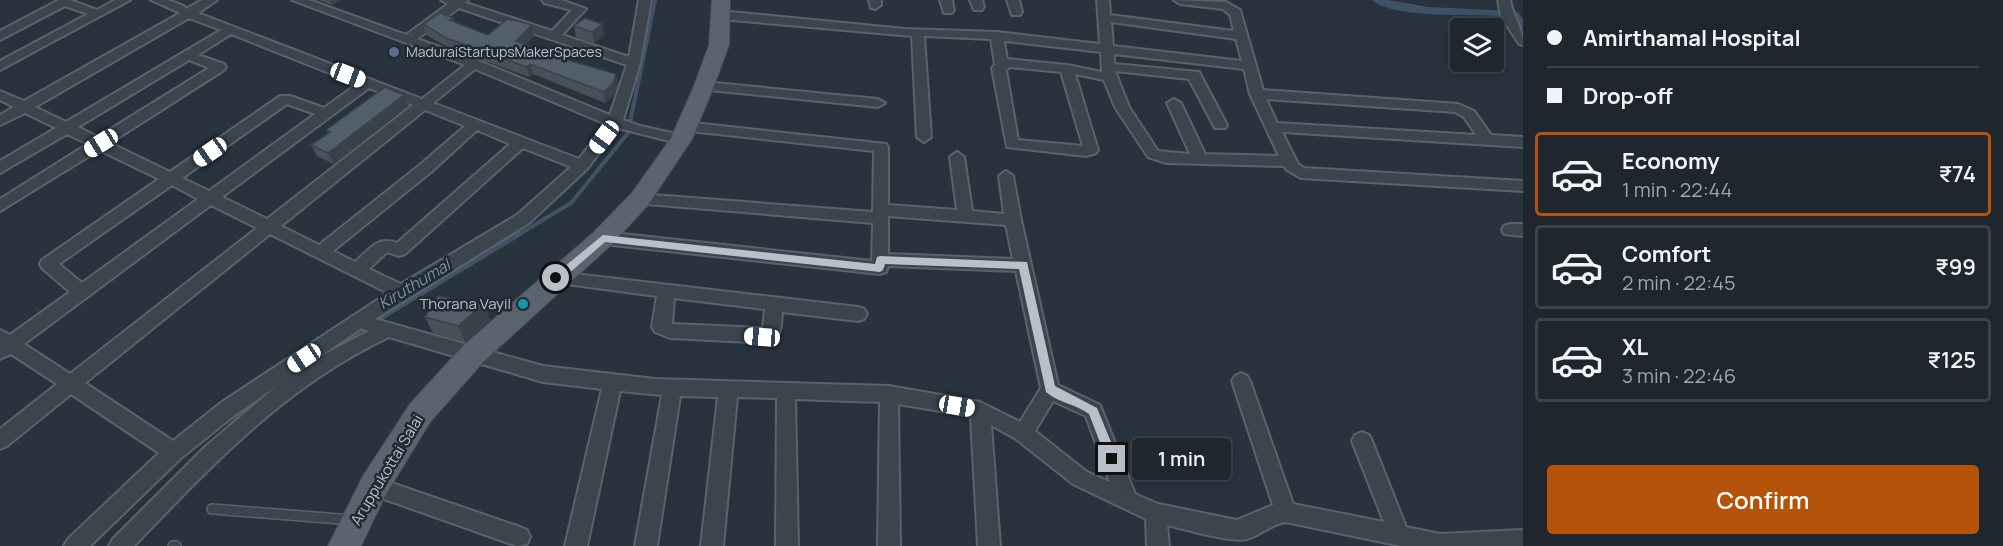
<!DOCTYPE html>
<meta charset="utf-8">
<style>
body{margin:0;font-family:Manrope,sans-serif;background:#2c323a;color:#f1f3f6;height:100vh;display:flex;flex-direction:column;font-size:22px;white-space:nowrap}
*{box-sizing:border-box;margin:0}
p{font-size:20px;color:#a1a5aa}
.icon{flex:none;width:33px;height:33px;fill:none;stroke:currentColor;stroke-width:2;stroke-linecap:round;stroke-linejoin:round}
.map{position:relative;flex:1;overflow:hidden}
.side{display:flex;flex-direction:column;background:#1f262e;width:480px}
.side>*{flex:none}
.guide{display:grid;align-content:center;height:132px;padding:0 24px;background:#1f262e}
.fabs{position:absolute;left:1450px;top:18px;display:grid;gap:12px}
.fabs a{display:grid;place-items:center;width:54px;height:54px;border-radius:6px;background:#1f262e;box-shadow:0 3px 15px #0003,0 0 0 2px #3c434a;font-size:30px}
.end{position:absolute;width:27px;height:27px;margin:-14px;border:8px solid #b9c0c9;background:#111;box-shadow:0 0 0 3px #111}
.from{border-radius:50%}
.bubble{position:absolute;height:42px;border-radius:6px;background:#1f262e;box-shadow:0 3px 15px #0003,0 0 0 2px #3c434a;font-size:20px;font-weight:600;line-height:42px;text-align:center}
.car{position:absolute;width:18px;height:36px;margin:-18px -9px;border-radius:8px;box-shadow:0 0 4px 2px #0007;background:linear-gradient(#fff 24%,#345 0 40%,#fff 0 76%,#345 0 86%,#fff 0)}
.guide b{display:flex;align-items:center;gap:21px;height:57px;font-size:22px}
.guide b+b{border-top:2px solid #3c434a}
.guide i{width:15px;height:15px;background:#f1f3f6}
ul{padding:0;list-style:none}
li{display:flex;align-items:center;gap:18px;height:84px;margin:0 12px 9px;padding:0 12px;border:3px solid #3c434a;border-radius:6px}
li div{flex:1}
li b{display:block;font-size:22px}
li em{font-style:normal;font-weight:600}
li.selected{border-color:#b45309}
li>.icon{width:54px;height:54px;stroke-width:1.5}
.cta{display:flex;gap:12px;margin-top:auto;padding:12px 24px}
.cta a{flex:1;height:69px;border-radius:6px;background:#b45309;color:#fff;font-size:24px;font-weight:600;line-height:69px;text-align:center}
main{display:flex;flex:1;min-height:0}
.map>svg:first-child{display:block}
.lines{fill:none;stroke-linecap:round;stroke-linejoin:round}
.stream-far1{stroke:#405265;stroke-width:4}
.stream{stroke:#405265;stroke-width:5}
.canal{fill:#405265;fill-rule:evenodd}
.service-casing{stroke:#5a636c;stroke-width:12}
.minor-casing{stroke:#5a636c;stroke-width:4}
.primary-casing{stroke:#464e57;stroke-width:2}
.service{stroke:#3c454e;stroke-width:9}
.minor{fill:#3c454e;fill-rule:evenodd}
.primary{fill:#5b646e;fill-rule:evenodd}
.wall{fill:#47515a}
.shaded-wall{fill:#39424a}
.building{fill:#525e69;stroke:#39424a;stroke-width:1.5}
.route{fill:#b9c0c9}
.service-dot{fill:#5c6f8a;stroke:#212a33;stroke-width:2}
.culture-dot{fill:#0f9aa8;stroke:#212a33;stroke-width:2}
.labels{text-anchor:middle;stroke-width:5;stroke-linejoin:round;paint-order:stroke}
.far-poi-label{font-size:14px;fill:#b9c0c9;stroke:#212a33;text-anchor:start}
.poi-label{font-size:15px;fill:#b9c0c9;stroke:#212a33;text-anchor:end}
.street-label{font-size:15px;fill:#b9c0c9;stroke:#212a33}
.water-label{font-size:16px;font-style:italic;fill:#7d93a8;stroke:#212a33}
</style>
<main>
<div class="map">
<svg width="1523" height="546" viewBox="0 0 1523 546">
<rect width="100%" height="100%" fill="#29333e"/>
<g class="lines">
<path class="stream-far1" d="M 518,235 L 571,203 L 628,133 L 655,0"/>
<path class="stream" d="M 374,322 L 521,233
M 330,349 L 367,327
M 225,431 L 257,399"/>
<path class="canal" d="M 1372,0 L 1388,0 L 1428,7 L 1514,11 L 1518,12 L 1523,19 L 1523,31 L 1519,30 L 1510,17 C 1478,13 1395,20 1372,0 Z"/>
<defs>
<path id="service" d="M 212,509 L 353,520
M 173,546 L 176,546"/>
<path id="minor" d="M 59,0 L 70,0 L 97,10 L 115,0 L 130,0 L 0,70 L 0,61 L 88,14 L 65,6 L 0,40 L 0,31 Z
M 151,0 L 168,0 L 184,6 L 186,9 L 202,0 L 217,0 L 198,13 L 422,99 L 465,65 L 292,0 L 309,0 L 406,35 L 448,4 L 441,0 L 468,0 L 466,3 L 552,31 L 572,10 L 544,3 L 542,0 L 561,0 L 586,9 L 562,35 L 629,57 L 639,0 L 651,0 L 640,63 L 623,120 L 640,126 L 686,136 L 688,139 L 686,142 L 681,144 L 618,128 L 587,169 L 529,223 L 375,319 L 543,366 L 655,379 L 889,386 L 980,402 L 1020,422 L 1041,388 L 1016,271 L 888,266 L 886,272 L 880,274 L 603,244 L 597,242 L 595,238 L 597,234 L 603,232 L 872,261 L 873,223 L 635,203 L 632,199 L 635,195 L 640,194 L 873,212 L 874,151 L 680,130 L 678,127 L 680,124 L 685,122 L 886,144 L 888,147 L 888,205 L 957,210 L 950,157 L 957,152 L 964,157 L 972,211 L 1004,214 L 999,176 L 1006,171 L 1013,176 L 1021,220 L 1058,385 L 1100,405 L 1135,494 L 1158,504 L 1237,520 L 1273,505 L 1232,381 L 1235,376 L 1241,373 L 1247,376 L 1250,381 L 1293,504 L 1384,522 L 1352,441 L 1355,435 L 1362,432 L 1369,435 L 1372,441 L 1406,527 L 1440,534 L 1523,530 L 1523,546 L 1401,546 L 1286,522 C 1269,525 1261,535 1247,539 C 1231,543 1185,529 1167,525 L 1169,546 L 1147,546 L 1146,519 L 1073,484 L 1016,439 L 991,425 L 1000,546 L 978,546 L 971,416 L 898,404 L 900,546 L 878,546 L 880,402 L 795,399 L 798,546 L 776,546 L 777,398 L 737,397 L 723,546 L 701,546 L 718,397 L 680,396 L 657,546 L 635,546 L 662,395 L 620,391 L 587,546 L 565,546 L 602,389 L 543,382 L 389,337 C 284,387 214,463 134,546 L 109,546 L 113,539 L 205,447 L 277,386 L 236,414 L 181,458 L 90,546 L 64,546 L 68,539 L 159,453 L 71,394 L 7,446 L 0,449 L 0,429 L 57,384 L 11,354 L 0,359 L 0,330 L 10,335 L 70,292 L 42,268 L 40,264 L 42,260 L 159,179 L 99,150 L 0,211 L 0,199 L 88,144 L 67,134 L 0,173 L 0,161 L 56,128 L 25,113 L 0,125 L 0,115 L 14,107 L 0,100 L 0,91 L 24,101 L 180,13 ZM 459,8 L 627,65 L 610,115 L 479,61 L 417,39 ZM 189,18 L 221,30 L 66,122 L 35,107 ZM 231,34 L 357,84 L 324,108 L 290,96 L 280,96 L 170,172 L 110,143 L 224,70 L 226,67 L 224,64 L 198,55 ZM 189,60 L 209,68 L 98,137 L 78,127 ZM 475,69 L 606,124 L 579,159 L 433,103 ZM 369,88 L 413,105 L 267,219 L 222,197 ZM 287,104 L 315,114 L 209,191 L 182,178 ZM 425,110 L 465,126 L 421,164 L 319,245 L 281,226 ZM 477,130 L 510,144 L 397,243 C 377,236 370,249 355,262 L 333,251 L 431,172 ZM 523,148 L 571,167 L 517,215 L 401,284 L 369,269 L 387,252 L 399,256 L 405,254 ZM 172,185 L 198,199 L 82,283 L 59,264 ZM 211,205 L 257,228 L 70,374 L 24,344 ZM 888,216 L 1006,225 L 1013,259 L 888,254 ZM 270,234 L 388,293 L 222,402 L 173,441 L 85,383 ZM 361,328 L 369,331 L 319,357 ZM 1053,401 L 1086,416 L 1110,482 L 1087,472 L 1035,431 Z
M 869,0 L 881,0 L 881,5 L 875,9 L 871,8 Z
M 940,0 L 952,0 L 954,10 L 952,13 L 944,13 Z
M 970,0 L 982,0 L 984,7 L 982,10 L 974,10 Z
M 1007,0 L 1019,0 L 1022,12 L 1020,15 L 1012,15 Z
M 1097,0 L 1109,0 L 1110,15 L 1234,31 L 1230,15 L 1223,9 L 1180,4 L 1174,0 L 1226,2 L 1240,10 L 1263,90 L 1458,104 L 1474,111 L 1491,135 L 1523,137 L 1523,147 L 1282,132 L 1298,164 L 1304,168 L 1523,181 L 1523,191 L 1301,178 L 1287,170 L 1284,166 L 1166,163 L 1148,157 L 1115,107 L 1104,80 L 1075,74 L 1098,150 L 1096,153 L 1086,156 L 1007,147 L 992,68 L 995,65 L 991,39 L 924,36 L 931,137 L 924,142 L 917,137 L 912,36 L 721,19 L 715,15 L 721,11 L 905,29 L 997,32 L 1100,44 ZM 1111,22 L 1236,39 L 1242,61 L 1113,46 ZM 1004,41 L 1101,52 L 1102,72 L 1067,65 L 1007,59 ZM 1114,54 L 1244,69 L 1250,94 L 1279,156 L 1205,154 L 1181,103 L 1174,99 L 1167,103 L 1190,154 L 1158,151 L 1129,107 L 1115,71 L 1189,79 L 1215,128 L 1225,128 L 1227,125 L 1199,72 L 1114,64 ZM 1010,67 L 1061,72 L 1083,146 L 1018,140 L 1006,70 ZM 1266,99 L 1455,112 L 1464,117 L 1476,135 L 1277,123 Z
M 1498,0 L 1510,0 C 1513,17 1523,28 1523,45 L 1519,44 L 1501,16 Z
M 704,82 L 878,99 L 885,103 L 878,107 L 699,89 L 697,86 Z
M 1510,224 L 1523,224 L 1523,236 L 1504,234 L 1502,230 L 1504,226 Z
M 557,272 L 858,307 L 864,309 L 867,314 L 864,319 L 858,321 L 782,312 C 781,325 782,338 767,343 L 670,338 L 655,332 L 652,327 L 657,296 L 551,282 L 549,278 L 551,274 ZM 674,298 L 765,309 L 763,328 L 672,324 Z
M 374,477 L 520,527 L 527,530 L 530,537 L 527,544 L 517,546 L 367,493 L 364,486 L 367,479 Z"/>
<path id="primary" d="M 712,0 L 730,0 L 729,45 L 714,86 L 692,139 L 648,205 L 612,244 L 483,362 L 430,422 L 385,496 L 361,546 L 328,546 L 363,476 L 410,404 L 463,346 L 594,232 L 632,193 L 671,138 L 694,86 L 709,45 Z"/>
</defs>
<use href="#service" class="service-casing"/>
<use href="#minor" class="minor-casing"/>
<use href="#primary" class="primary-casing"/>
<use href="#service" class="service"/>
<use href="#minor" class="minor"/>
<use href="#primary" class="primary"/>
</g>
<path class="wall" d="M 318,0 L 340,0 L 332,5 Z
M 453,18 L 454,22 L 488,35 L 534,36 L 526,44 L 618,84 L 615,94 L 605,103 L 533,74 L 529,77 L 449,48 L 426,35 L 423,24 Z
M 602,24 L 604,35 L 594,43 L 576,37 L 574,26 Z
M 404,95 L 408,106 L 334,164 L 317,156 L 311,145 L 328,134 L 326,130 Z
M 484,304 L 490,320 L 465,342 L 433,333 L 425,317 Z"/>
<path class="shaded-wall" d="M 330,0 L 340,0 L 332,5 Z
M 602,24 L 604,35 L 594,43 L 592,32 Z
M 532,25 L 534,36 L 519,51 L 516,41 Z
M 530,64 L 533,74 L 529,77 L 527,67 Z
M 616,74 L 618,84 L 615,94 L 605,103 L 604,92 Z
M 404,95 L 408,106 L 334,164 L 328,153 Z
M 484,304 L 490,320 L 465,342 L 458,326 Z"/>
<path class="building" d="M 440,13 L 453,18 L 449,20 L 488,35 L 507,19 L 518,21 L 532,25 L 516,41 L 561,58 L 616,74 L 613,83 L 604,92 L 530,64 L 527,67 L 446,38 L 423,24 Z
M 585,18 L 602,24 L 592,32 L 574,26 Z
M 385,87 L 404,95 L 328,153 L 311,145 L 330,132 L 326,130 Z
M 438,296 L 484,304 L 458,326 L 425,317 Z"/>
<path class="route" d="M 603,235 L 875,264 L 877,257 L 880,256 L 1027,262 L 1055,386 L 1097,408 L 1118,459 L 1116,463 L 1108,463 L 1089,414 C 1076,404 1059,403 1046,392 L 1019,269 L 885,264 L 883,270 L 880,272 L 605,242 L 560,281 L 553,281 L 553,276 Z"/>
<circle class="service-dot" cx="394" cy="52" r="6"/>
<circle class="culture-dot" cx="523" cy="304" r="6"/>
<g class="labels">
<g class="far-poi-label">
<text x="406" y="57">MaduraiStartupsMakerSpaces</text>
</g>
<g class="poi-label">
<text x="511" y="309">Thorana Vayil</text>
</g>
<g class="street-label">
<text transform="translate(387 470) rotate(-59)" y="5">Aruppukottai Salai</text>
</g>
<g class="water-label">
<text transform="translate(414 284) rotate(-31)" y="6">Kiruthumal</text>
</g>
</g>
</svg>
<div class="fabs">
<a><svg class="icon" aria-label="layers" viewBox="0 0 24 24"><path d="M12 4l9 5-9 5-9-5zM3 14l9 5 9-5"/></svg></a>
</div>
<i class="end from" style="left:556px;top:278px"></i>
<i class="end" style="left:1112px;top:459px"></i>
<div class="bubble" style="left:1132px;top:438px;width:99px">1 min</div>
<i class="car" style="left:348px;top:75px;rotate:111deg"></i>
<i class="car" style="left:604px;top:137px;rotate:217deg"></i>
<i class="car" style="left:101px;top:143px;rotate:238deg"></i>
<i class="car" style="left:210px;top:152px;rotate:235deg"></i>
<i class="car" style="left:762px;top:337px;rotate:274deg"></i>
<i class="car" style="left:304px;top:358px;rotate:236deg"></i>
<i class="car" style="left:957px;top:406px;rotate:100deg"></i>
</div>
<section class="side">
<div class="guide">
<b><i class="from"></i>Amirthamal Hospital</b>
<b><i></i>Drop-off</b>
</div>
<ul>
<li class="selected"><svg class="icon" aria-label="car" viewBox="0 0 24 24"><path d="M5 17H2v-5l4-1 3-4h7l3 4 3 1v5h-3M9 17h6M6 11h13"/><circle cx="7" cy="17" r="2"/><circle cx="17" cy="17" r="2"/></svg><div><b>Economy</b><p>1 min · 22:44</p></div><em>₹74</em></li>
<li><svg class="icon" aria-label="car" viewBox="0 0 24 24"><path d="M5 17H2v-5l4-1 3-4h7l3 4 3 1v5h-3M9 17h6M6 11h13"/><circle cx="7" cy="17" r="2"/><circle cx="17" cy="17" r="2"/></svg><div><b>Comfort</b><p>2 min · 22:45</p></div><em>₹99</em></li>
<li><svg class="icon" aria-label="car" viewBox="0 0 24 24"><path d="M5 17H2v-5l4-1 3-4h7l3 4 3 1v5h-3M9 17h6M6 11h13"/><circle cx="7" cy="17" r="2"/><circle cx="17" cy="17" r="2"/></svg><div><b>XL</b><p>3 min · 22:46</p></div><em>₹125</em></li>
</ul>
<div class="cta"><a>Confirm</a></div>
</section>
</main>
